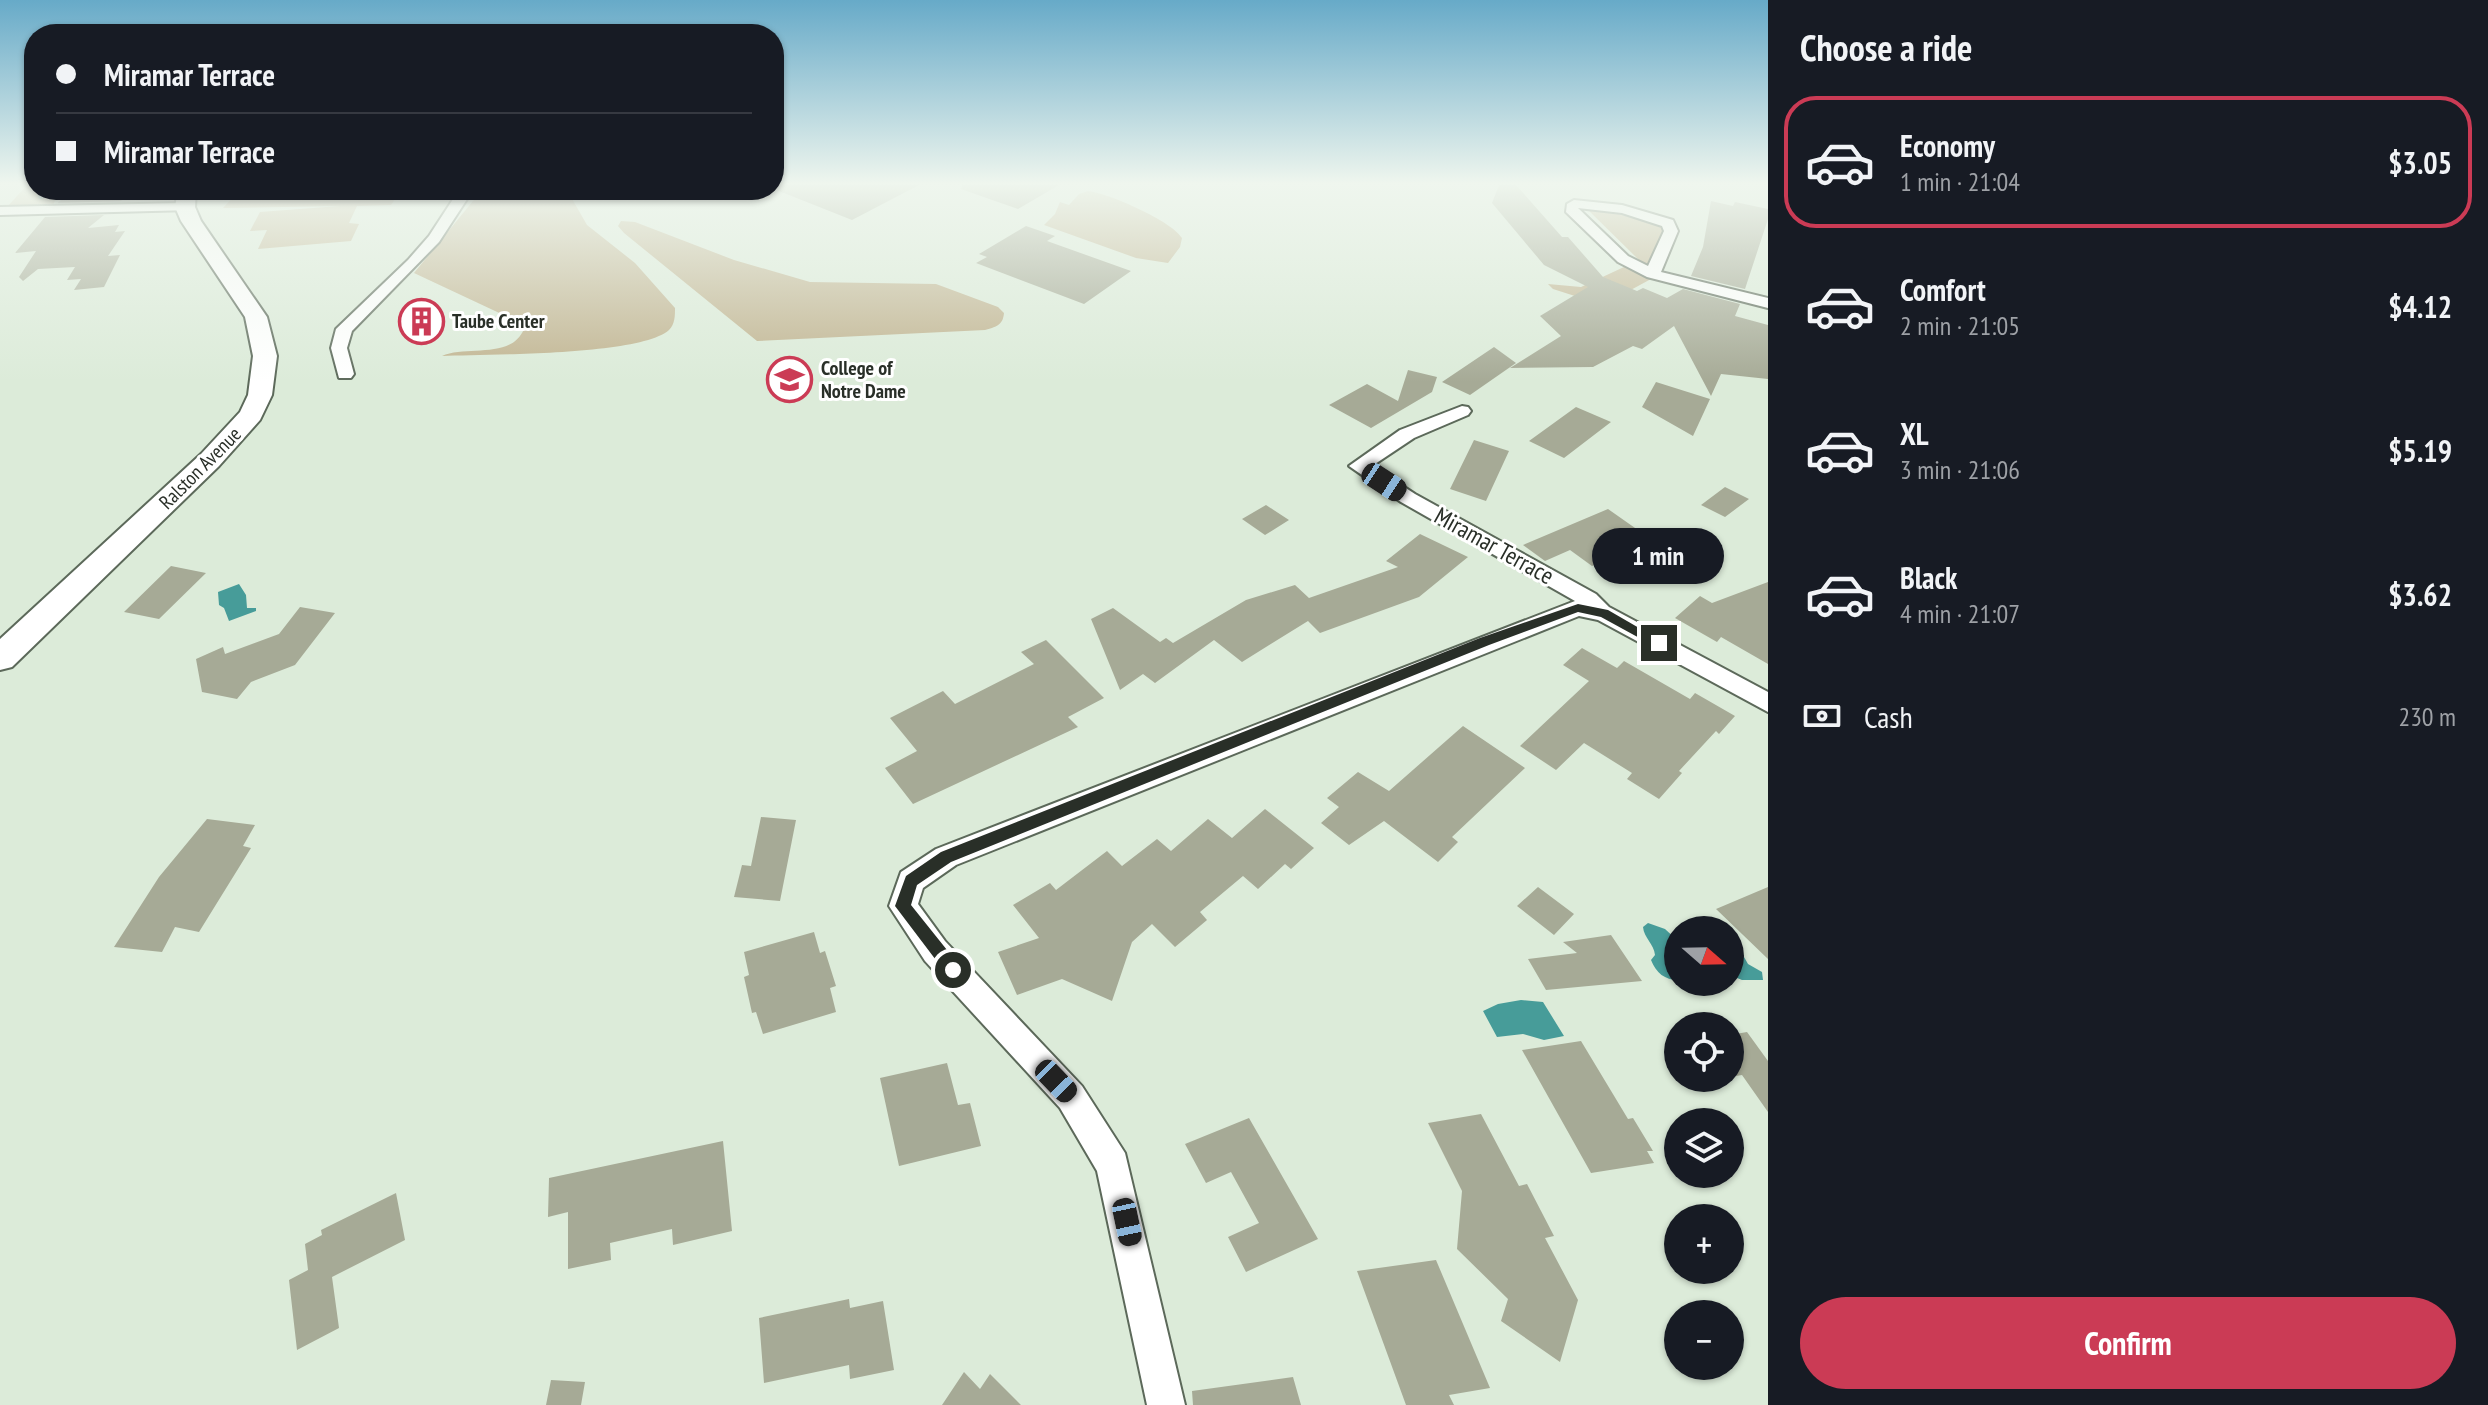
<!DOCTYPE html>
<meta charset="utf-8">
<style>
body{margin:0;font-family:"PT Sans Narrow",sans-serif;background:#242831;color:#f1f3f6;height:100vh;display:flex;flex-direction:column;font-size:30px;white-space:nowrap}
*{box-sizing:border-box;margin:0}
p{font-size:26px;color:#9ea1a6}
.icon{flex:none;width:44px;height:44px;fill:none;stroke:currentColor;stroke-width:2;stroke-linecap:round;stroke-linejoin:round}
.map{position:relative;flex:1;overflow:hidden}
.sheet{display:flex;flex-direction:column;background:#171b24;width:720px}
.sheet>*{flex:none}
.banner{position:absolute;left:24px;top:24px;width:760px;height:176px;border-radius:32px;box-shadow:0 2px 6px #0004;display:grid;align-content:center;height:176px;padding:0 32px;background:#171b24}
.needle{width:52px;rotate:110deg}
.tools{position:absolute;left:1664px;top:916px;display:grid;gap:16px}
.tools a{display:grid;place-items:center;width:80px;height:80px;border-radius:50%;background:#171b24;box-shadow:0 2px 6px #0004;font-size:40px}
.end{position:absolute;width:36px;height:36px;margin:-18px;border:10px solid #292f28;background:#fff;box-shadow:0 0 0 4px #fff}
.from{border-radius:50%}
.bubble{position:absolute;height:56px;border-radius:28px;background:#171b24;box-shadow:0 2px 6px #0004;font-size:26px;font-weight:700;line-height:56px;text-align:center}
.car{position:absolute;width:24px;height:48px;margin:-24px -12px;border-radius:10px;box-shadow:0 0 6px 2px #0007;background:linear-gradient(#222 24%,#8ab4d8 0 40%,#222 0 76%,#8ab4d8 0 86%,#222 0)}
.banner b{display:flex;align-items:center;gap:28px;height:76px;font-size:30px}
.banner b+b{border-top:2px solid #363941}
.banner i{width:20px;height:20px;background:#f1f3f6}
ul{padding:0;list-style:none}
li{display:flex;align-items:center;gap:24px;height:132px;margin:0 16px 12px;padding:0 16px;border:4px solid transparent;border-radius:32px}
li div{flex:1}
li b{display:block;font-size:30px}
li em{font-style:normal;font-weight:700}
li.on{border-color:#cb3b55}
li>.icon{width:72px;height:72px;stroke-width:1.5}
h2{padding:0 32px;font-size:36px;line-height:96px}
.pay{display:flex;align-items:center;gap:20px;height:88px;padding:0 32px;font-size:30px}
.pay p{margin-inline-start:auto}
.button{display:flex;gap:16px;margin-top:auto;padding:16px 32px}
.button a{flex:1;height:92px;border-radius:48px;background:#cb3b55;color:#fff;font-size:32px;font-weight:700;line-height:92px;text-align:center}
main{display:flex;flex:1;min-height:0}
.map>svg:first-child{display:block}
.green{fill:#c1b491}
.water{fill:#479c99}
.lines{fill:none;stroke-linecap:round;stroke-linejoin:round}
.stream{stroke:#479c99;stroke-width:6}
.building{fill:#a6aa96}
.minor-casing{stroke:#5c695a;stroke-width:4}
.secondary-casing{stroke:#5c695a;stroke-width:4}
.minor{fill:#fff;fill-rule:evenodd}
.secondary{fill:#fff;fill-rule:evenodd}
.route{fill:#292f28}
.labels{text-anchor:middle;stroke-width:6;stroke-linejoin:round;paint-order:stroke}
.far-poi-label{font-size:20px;font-weight:bold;fill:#292f28;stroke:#fff;text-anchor:start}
.far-street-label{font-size:20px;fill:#292f28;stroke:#fff}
.street-label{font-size:24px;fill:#292f28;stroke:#fff}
</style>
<main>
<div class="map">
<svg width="1768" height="1405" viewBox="0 0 1768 1405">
<rect width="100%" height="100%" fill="#dcebd9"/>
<path class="green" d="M 27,185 L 34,185 L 34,190 L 61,190 L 53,205 L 8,206 Z
M 240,190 L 401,190 L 391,205 L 357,206 L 349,223 L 359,224 L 351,241 L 258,249 L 267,230 L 250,231 L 260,212 L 340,206 L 223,208 Z
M 482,190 L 567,190 L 587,225 L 635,263 L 675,308 C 675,316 675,324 669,330 C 640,356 486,354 442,356 C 467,345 511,360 524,329 L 510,318 L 414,273 Z
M 1088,191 C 1108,193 1172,221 1182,238 L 1180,247 L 1168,263 L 1136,258 L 1044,225 L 1055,214 L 1060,202 L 1069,205 L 1079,194 Z
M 1584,206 L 1664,225 L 1651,279 L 1603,305 L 1553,289 L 1548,284 L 1581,287 L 1639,260 Z
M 621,221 L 635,222 L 734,260 L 810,282 L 936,284 L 998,307 L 1004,313 C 1003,326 995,327 985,330 L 757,341 L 624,233 L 618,226 Z"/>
<path class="water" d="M 239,584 L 246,595 L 247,608 L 256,608 L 256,611 L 229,621 L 224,608 L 219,605 L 218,592 Z
M 1648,923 L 1665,929 L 1678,941 L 1678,980 C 1665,980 1656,973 1651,960 L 1655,955 C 1654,944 1644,938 1643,927 Z
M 1730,941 L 1736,943 L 1748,964 L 1762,972 L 1763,980 L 1742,980 L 1730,975 Z
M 1521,1000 L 1543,1002 L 1564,1036 L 1544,1040 L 1523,1034 L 1497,1037 L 1483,1011 L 1498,1004 Z"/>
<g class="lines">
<path class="stream" d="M 41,196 L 48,190"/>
</g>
<path class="building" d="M 774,185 L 919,185 L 852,220 L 774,189 Z
M 962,185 L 1059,185 L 1018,209 L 961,189 Z
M 1499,185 L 1516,185 L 1562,237 L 1568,237 L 1603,277 L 1637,291 L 1643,288 L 1667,298 L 1683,289 L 1740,304 L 1735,316 L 1768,325 L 1768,379 L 1721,374 L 1711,396 L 1674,326 L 1642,349 L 1633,346 L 1593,367 L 1510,368 L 1561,336 L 1540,316 L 1588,287 L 1544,265 L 1492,203 Z
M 75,190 L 135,190 L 121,201 L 57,203 Z
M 1711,201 L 1733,206 L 1735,202 L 1768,209 L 1768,219 L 1745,289 L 1691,276 L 1703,247 Z
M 104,215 L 88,228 L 119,225 L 115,232 L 125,231 L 108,256 L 120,255 L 104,287 L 74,290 L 81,279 L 67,280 L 75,267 L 38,269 L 23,281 L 19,277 L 36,251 L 15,253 L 45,217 Z
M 1026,226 L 1055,236 L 1047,241 L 1131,271 L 1084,304 L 976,263 L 987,257 L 979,254 Z
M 1494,347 L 1516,363 L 1470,395 L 1442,382 Z
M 1408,370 L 1437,377 L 1432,392 L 1371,428 L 1329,405 L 1367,384 L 1398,401 Z
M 1656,382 L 1710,399 L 1693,436 L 1642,407 Z
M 1576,407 L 1611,422 L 1564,458 L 1529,441 Z
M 1474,440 L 1509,451 L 1486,501 L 1450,489 Z
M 1725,487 L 1749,499 L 1725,517 L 1701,505 Z
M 1266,505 L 1289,520 L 1265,535 L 1242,519 Z
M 1608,509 L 1655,542 L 1592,566 L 1570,550 L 1545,561 L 1523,545 Z
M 1420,534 L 1468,557 L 1419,597 L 1320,633 L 1308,621 L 1242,662 L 1214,640 L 1155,683 L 1143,674 L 1120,690 L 1091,619 L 1113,608 L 1160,642 L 1166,638 L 1173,643 L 1246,600 L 1295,585 L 1309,598 L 1398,567 L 1386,561 Z
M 171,566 L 206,573 L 159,619 L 124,612 Z
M 1768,582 L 1768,664 L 1721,637 L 1717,642 L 1675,618 L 1700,596 L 1712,603 Z
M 300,607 L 335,613 L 295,665 L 251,682 L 237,699 L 202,692 L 196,659 L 223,647 L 225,654 L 279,634 Z
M 1046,640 L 1104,698 L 1068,717 L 1078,727 L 913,804 L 885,768 L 917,751 L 890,718 L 943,691 L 955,704 L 1034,664 L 1021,652 Z
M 1582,648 L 1617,668 L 1624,661 L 1690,699 L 1695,693 L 1735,716 L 1719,734 L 1716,731 L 1679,771 L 1682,773 L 1659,799 L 1627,779 L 1632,773 L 1584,743 L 1556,770 L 1520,746 L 1589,681 L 1563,665 Z
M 1463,726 L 1525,768 L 1452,837 L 1458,842 L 1438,862 L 1384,821 L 1349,845 L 1321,823 L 1339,807 L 1327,798 L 1358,772 L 1389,791 Z
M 1265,809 L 1314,848 L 1291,869 L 1285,864 L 1258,889 L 1243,876 L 1200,912 L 1207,920 L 1175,947 L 1152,924 L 1132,942 L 1112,1001 L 1062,979 L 1017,995 L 998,952 L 1039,938 L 1013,905 L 1050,883 L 1056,890 L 1107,851 L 1122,866 L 1157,839 L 1171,851 L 1208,819 L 1232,838 Z
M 761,817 L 796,820 L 780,901 L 734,897 L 742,865 L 751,866 Z
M 207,819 L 255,825 L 243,846 L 251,848 L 199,932 L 175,927 L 162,952 L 114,947 L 159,877 Z
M 1538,887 L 1574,914 L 1554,935 L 1517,906 Z
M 1768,887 L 1768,959 L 1716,909 Z
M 814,932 L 820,953 L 825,951 L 836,986 L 830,988 L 836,1012 L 763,1034 L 756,1012 L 752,1013 L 744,977 L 749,975 L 744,952 Z
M 1611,935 L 1642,981 L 1546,990 L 1528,959 L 1577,953 L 1563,942 Z
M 1747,1032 L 1768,1061 L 1768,1112 L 1742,1075 L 1730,1077 L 1730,1035 Z
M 1581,1041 L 1628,1119 L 1633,1118 L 1653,1151 L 1647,1151 L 1654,1163 L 1591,1173 L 1522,1050 Z
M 947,1063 L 958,1105 L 970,1103 L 981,1146 L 899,1166 L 880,1078 Z
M 1481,1114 L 1519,1186 L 1527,1184 L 1554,1236 L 1545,1238 L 1578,1300 L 1560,1362 L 1501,1321 L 1508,1299 L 1457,1249 L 1462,1191 L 1428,1123 Z
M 1249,1118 L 1318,1239 L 1246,1272 L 1228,1237 L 1259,1223 L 1231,1172 L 1206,1183 L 1185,1144 Z
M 723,1141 L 732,1231 L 673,1245 L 672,1229 L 610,1243 L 611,1260 L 568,1269 L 568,1212 L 548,1217 L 549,1178 Z
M 396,1193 L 405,1240 L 332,1277 L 339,1328 L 297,1350 L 289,1280 L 308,1270 L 305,1244 L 322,1235 L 321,1230 Z
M 1436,1260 L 1490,1388 L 1449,1395 L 1454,1405 L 1406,1405 L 1357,1271 Z
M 849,1299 L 850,1308 L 883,1301 L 894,1370 L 850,1379 L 849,1365 L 764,1383 L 759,1318 Z
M 964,1372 L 980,1389 L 990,1374 L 1021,1405 L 942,1405 Z
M 1293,1377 L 1301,1405 L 1193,1405 L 1192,1391 Z
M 551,1380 L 585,1382 L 581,1405 L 546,1405 Z"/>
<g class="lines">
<defs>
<path id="minor" d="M 459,190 L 473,190 L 439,242 L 352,331 L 347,348 L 354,374 L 351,378 L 339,378 L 331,348 L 336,329 L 408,260 L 429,236 Z
M 1574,200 L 1622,205 L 1673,220 L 1678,231 L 1661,272 L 1768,298 L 1768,308 L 1647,277 L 1618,262 L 1566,212 L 1567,204 ZM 1578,208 L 1622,213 L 1662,226 L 1664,231 L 1648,266 L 1628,256 Z
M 185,203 L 192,207 L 190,210 L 0,215 L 0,207 Z
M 1462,406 L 1468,407 L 1471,411 L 1468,415 L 1414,438 L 1372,466 L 1415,494 L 1596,594 L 1609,607 L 1768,692 L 1768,712 L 1598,620 L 1579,616 L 956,865 L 923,888 L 918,904 L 945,941 L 1082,1086 L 1125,1153 L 1185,1405 L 1147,1405 L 1097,1171 L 1060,1108 L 925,961 L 889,906 L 901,872 L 936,849 L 1575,601 L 1401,502 L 1349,466 L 1400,430 Z"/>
<path id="secondary" d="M 178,190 L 196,190 L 195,207 L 201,221 L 267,317 L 277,356 L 272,395 L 260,420 L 219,466 L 12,667 L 0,670 L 0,639 L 201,454 L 240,412 L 248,395 L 253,356 L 245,317 L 181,221 L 175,207 Z"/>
</defs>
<use href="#minor" class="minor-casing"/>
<use href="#secondary" class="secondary-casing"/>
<use href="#minor" class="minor"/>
<use href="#secondary" class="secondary"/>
</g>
<linearGradient id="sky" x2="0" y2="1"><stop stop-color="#67aac8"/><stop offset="0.48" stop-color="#eff6ee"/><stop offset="1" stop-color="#eff6ee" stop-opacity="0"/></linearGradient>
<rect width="1768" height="382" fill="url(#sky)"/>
<path class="route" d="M 1578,604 L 1608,610 L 1665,643 L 1659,647 L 1654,646 L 1601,617 L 1578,612 L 1489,645 L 951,862 L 917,885 L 911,905 L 959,965 L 961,970 L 953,978 L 948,976 L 895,906 L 906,876 L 941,852 L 1480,638 Z"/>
<defs>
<symbol id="building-ring" viewBox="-11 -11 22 22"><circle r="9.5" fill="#fff" stroke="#cb3b55" stroke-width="1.5"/><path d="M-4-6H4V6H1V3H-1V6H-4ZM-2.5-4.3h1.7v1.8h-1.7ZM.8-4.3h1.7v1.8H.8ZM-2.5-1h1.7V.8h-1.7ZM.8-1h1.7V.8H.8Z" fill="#cb3b55"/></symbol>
<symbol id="university-ring" viewBox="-11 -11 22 22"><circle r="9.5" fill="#fff" stroke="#cb3b55" stroke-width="1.5"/><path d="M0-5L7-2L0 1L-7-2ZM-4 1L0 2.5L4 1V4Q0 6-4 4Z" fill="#cb3b55"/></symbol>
</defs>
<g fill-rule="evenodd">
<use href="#building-ring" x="396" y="296" width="51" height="51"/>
<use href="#university-ring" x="764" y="354" width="51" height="51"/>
</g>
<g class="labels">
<g class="far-poi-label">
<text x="452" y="328">Taube Center</text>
<text x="821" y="375">College of<tspan x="821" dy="23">Notre Dame</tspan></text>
</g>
<g class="far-street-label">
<text transform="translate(200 468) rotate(-45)" y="7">Ralston Avenue</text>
</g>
<g class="street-label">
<text transform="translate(1494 546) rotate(29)" y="8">Miramar Terrace</text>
</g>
</g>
</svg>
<div class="tools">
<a><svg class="needle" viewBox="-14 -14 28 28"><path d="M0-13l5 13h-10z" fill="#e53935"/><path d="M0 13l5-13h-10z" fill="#9ea1a6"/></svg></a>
<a><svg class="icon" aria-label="locate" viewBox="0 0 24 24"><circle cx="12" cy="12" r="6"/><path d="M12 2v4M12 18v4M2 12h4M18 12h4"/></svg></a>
<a><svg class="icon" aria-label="layers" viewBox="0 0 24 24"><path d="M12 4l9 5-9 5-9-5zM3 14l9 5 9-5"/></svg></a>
<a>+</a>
<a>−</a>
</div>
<i class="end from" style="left:953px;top:970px"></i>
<i class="end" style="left:1659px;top:643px"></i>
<div class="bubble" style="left:1592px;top:528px;width:132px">1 min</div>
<i class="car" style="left:1384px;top:482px;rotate:123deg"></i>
<i class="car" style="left:1056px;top:1081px;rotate:136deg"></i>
<i class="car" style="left:1127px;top:1222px;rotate:168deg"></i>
<div class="banner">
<b><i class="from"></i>Miramar Terrace</b>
<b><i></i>Miramar Terrace</b>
</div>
</div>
<section class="sheet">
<h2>Choose a ride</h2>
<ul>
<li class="on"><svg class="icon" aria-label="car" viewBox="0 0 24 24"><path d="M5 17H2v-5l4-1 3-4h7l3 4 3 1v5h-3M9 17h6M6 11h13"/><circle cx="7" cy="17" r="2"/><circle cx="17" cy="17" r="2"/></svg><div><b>Economy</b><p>1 min · 21:04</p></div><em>$3.05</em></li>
<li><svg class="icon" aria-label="car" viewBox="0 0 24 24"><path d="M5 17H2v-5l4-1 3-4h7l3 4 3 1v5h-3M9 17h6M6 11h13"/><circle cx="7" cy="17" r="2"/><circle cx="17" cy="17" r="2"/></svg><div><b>Comfort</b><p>2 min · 21:05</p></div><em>$4.12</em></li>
<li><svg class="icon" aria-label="car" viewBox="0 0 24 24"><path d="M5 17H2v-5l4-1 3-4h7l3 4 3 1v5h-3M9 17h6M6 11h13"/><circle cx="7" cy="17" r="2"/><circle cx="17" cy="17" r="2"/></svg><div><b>XL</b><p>3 min · 21:06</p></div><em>$5.19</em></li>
<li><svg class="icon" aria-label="car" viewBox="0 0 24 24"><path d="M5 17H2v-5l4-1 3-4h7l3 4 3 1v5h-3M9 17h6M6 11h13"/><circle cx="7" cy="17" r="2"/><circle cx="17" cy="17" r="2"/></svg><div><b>Black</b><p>4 min · 21:07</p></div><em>$3.62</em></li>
</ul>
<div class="pay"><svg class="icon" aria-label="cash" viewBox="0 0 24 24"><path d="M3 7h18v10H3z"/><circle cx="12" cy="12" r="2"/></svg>Cash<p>230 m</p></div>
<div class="button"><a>Confirm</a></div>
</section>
</main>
